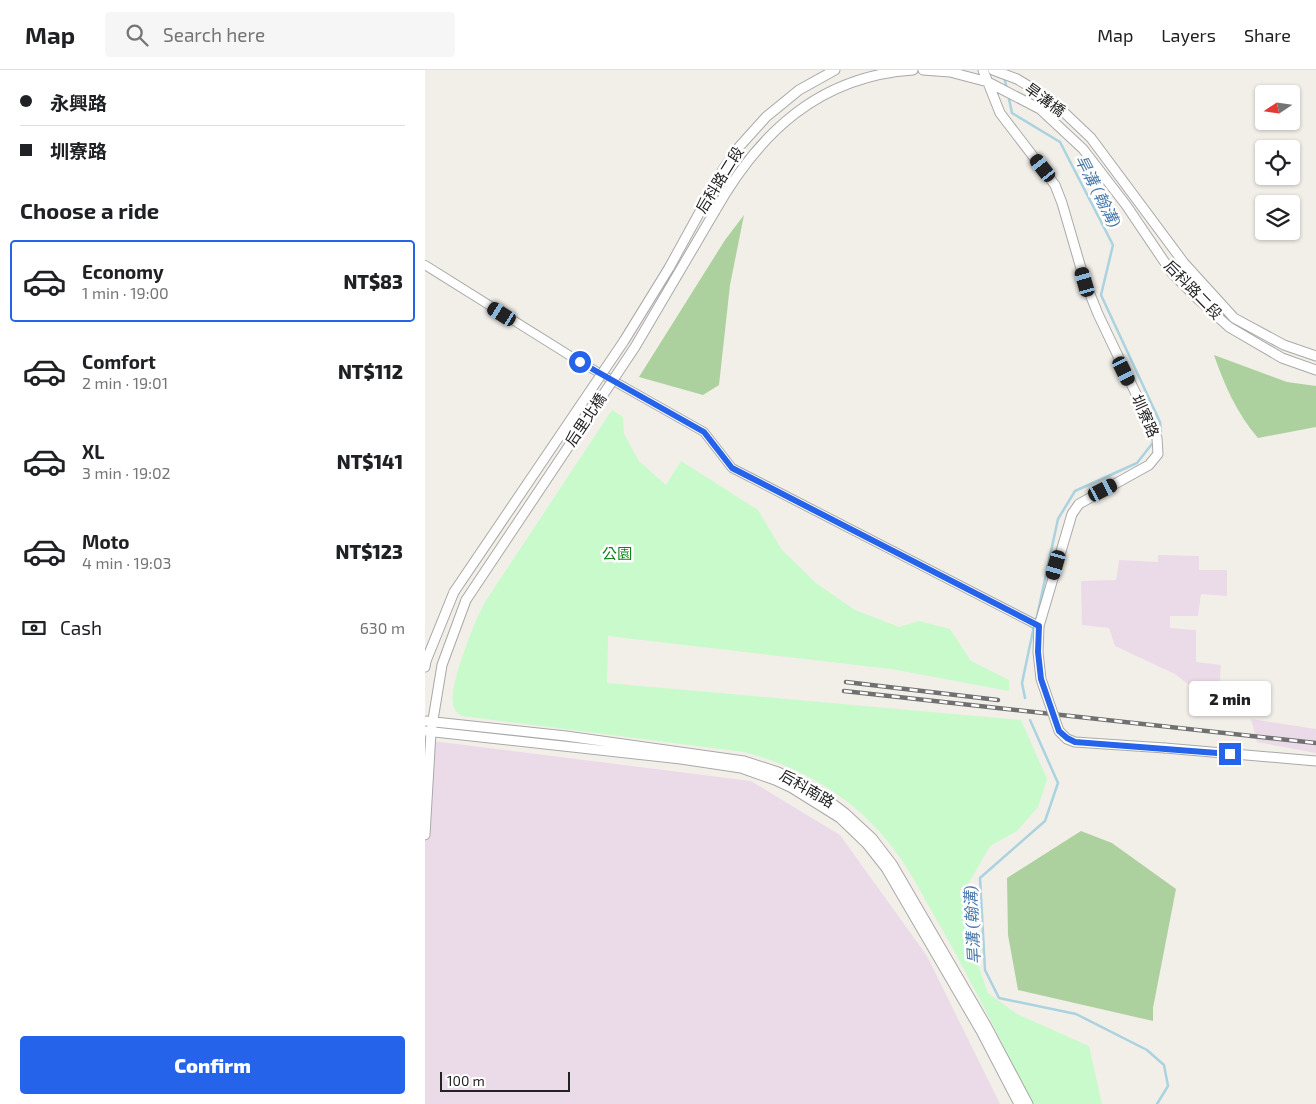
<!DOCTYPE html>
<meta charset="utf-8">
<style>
body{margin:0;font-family:"Exo 2","Noto Sans TC",sans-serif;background:#f6f6f6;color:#202124;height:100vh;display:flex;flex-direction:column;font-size:19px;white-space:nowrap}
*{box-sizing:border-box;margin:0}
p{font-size:16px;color:#757577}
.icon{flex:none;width:28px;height:28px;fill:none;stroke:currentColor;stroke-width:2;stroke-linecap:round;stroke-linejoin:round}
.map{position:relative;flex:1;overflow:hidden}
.panel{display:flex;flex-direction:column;background:#fff;width:425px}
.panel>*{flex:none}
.banner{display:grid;align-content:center;height:110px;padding:0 20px;background:#fff}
.needle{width:32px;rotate:257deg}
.controls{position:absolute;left:830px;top:15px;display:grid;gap:10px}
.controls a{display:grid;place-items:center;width:45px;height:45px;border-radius:5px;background:#fff;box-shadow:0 1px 4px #0004;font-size:25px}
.scale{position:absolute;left:15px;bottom:12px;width:130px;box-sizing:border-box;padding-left:5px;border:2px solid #222;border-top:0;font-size:14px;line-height:18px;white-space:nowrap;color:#222;-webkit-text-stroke:4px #fff;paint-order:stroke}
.end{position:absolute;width:22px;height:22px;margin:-11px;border:6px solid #2563eb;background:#fff;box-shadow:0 0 0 2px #fff}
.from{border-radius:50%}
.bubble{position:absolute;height:35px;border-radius:5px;background:#fff;box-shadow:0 1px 4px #0004;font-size:16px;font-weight:800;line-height:35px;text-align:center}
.car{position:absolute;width:15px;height:30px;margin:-15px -8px;border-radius:6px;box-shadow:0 0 4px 1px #0007;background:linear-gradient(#222 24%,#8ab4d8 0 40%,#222 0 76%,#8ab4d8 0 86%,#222 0)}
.banner b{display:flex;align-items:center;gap:18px;height:48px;font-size:19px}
.banner b+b{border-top:1px solid #e0e0e0}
.banner i{width:12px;height:12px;background:#202124}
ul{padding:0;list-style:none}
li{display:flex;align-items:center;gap:15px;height:82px;margin:0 10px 8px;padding:0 10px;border:2px solid transparent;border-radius:5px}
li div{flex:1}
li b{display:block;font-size:19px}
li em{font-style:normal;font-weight:800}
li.active{border-color:#2563eb}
li>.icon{width:45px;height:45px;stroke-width:1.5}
h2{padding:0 20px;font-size:22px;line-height:60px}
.pay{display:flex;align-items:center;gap:12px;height:55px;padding:0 20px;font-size:19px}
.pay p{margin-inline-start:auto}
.cta{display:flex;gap:10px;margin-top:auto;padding:10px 20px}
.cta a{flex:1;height:58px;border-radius:5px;background:#2563eb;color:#fff;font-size:20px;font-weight:800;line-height:58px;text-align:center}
header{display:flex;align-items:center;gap:30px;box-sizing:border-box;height:70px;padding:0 25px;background:#fff;border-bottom:1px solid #e0e0e0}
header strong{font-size:24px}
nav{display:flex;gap:28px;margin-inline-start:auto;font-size:18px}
.search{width:350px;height:45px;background:#f6f6f6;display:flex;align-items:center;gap:12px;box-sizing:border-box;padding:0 18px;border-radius:5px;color:#757577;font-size:19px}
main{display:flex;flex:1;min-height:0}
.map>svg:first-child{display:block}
.industrial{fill:#ebdbe8}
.forest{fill:#add19e}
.park{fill:#c8facc}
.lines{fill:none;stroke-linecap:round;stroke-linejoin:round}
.stream{stroke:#aad3df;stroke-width:2.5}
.minor-casing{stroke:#a9a9a9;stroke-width:10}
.tertiary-casing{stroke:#a9a9a9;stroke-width:11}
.minor{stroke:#fff;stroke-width:8}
.tertiary{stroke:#fff;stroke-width:9}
.rail-casing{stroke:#707070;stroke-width:4.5}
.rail{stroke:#fff;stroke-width:2.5;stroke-dasharray:8;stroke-linecap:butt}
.tertiary-bridge-casing{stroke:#a9a9a9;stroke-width:11;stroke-linecap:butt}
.tertiary-bridge{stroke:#fff;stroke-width:9}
.route{stroke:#2563eb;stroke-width:6}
.labels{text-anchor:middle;stroke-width:5;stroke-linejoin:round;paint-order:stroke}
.street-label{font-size:15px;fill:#222;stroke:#fff}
.park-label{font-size:15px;fill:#0c8416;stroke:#fff}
.water-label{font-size:16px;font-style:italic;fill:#4a7aab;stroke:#fff}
</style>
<header>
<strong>Map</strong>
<div class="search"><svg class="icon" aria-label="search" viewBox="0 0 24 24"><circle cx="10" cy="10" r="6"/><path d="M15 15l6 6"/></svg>Search here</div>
<nav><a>Map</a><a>Layers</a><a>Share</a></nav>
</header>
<main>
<section class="panel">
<div class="banner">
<b><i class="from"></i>永興路</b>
<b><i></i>圳寮路</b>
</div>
<h2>Choose a ride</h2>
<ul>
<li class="active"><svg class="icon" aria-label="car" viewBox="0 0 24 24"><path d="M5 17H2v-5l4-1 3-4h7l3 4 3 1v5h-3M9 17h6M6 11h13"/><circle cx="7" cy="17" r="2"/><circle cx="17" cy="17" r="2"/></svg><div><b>Economy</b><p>1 min · 19:00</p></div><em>NT$83</em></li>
<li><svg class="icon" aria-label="car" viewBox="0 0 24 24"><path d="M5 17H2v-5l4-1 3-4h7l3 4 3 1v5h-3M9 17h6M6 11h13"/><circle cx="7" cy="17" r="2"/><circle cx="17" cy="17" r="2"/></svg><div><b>Comfort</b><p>2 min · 19:01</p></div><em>NT$112</em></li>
<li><svg class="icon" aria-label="car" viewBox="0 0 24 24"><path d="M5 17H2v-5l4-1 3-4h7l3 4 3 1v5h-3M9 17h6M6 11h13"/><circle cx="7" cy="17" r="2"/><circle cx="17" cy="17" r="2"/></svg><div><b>XL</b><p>3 min · 19:02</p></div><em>NT$141</em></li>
<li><svg class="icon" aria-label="car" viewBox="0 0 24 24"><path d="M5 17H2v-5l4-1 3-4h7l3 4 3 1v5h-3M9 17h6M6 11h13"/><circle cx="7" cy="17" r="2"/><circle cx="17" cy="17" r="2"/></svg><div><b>Moto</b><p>4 min · 19:03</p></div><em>NT$123</em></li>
</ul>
<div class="pay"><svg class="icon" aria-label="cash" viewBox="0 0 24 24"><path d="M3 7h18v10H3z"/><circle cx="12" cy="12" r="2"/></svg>Cash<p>630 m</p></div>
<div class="cta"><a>Confirm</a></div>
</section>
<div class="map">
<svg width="891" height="1034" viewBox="0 0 891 1034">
<rect width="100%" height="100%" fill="#f2efe9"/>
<path class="industrial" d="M 733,485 L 774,486 L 774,500 L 802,500 L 802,526 L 776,524 L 773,546 L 745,546 L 745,558 L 771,560 L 771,592 L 796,595 L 794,622 L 768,618 L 750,604 L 690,576 L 684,558 L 657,555 L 656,511 L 691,510 L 694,490 L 733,492 Z
M 826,649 L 891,659 L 891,683 L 832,672 Z
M 0,670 L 326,711 L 415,765 L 502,886 L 575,1034 L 0,1034 Z"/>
<path class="forest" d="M 319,145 L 305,215 L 294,315 L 278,325 L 214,307 L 300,170 Z
M 789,285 L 862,312 L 891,316 L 891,357 L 833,368 C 812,344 799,314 789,285 Z
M 656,761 L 687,773 L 751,819 L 728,938 L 728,951 L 593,920 L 583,865 L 582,808 Z"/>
<path class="park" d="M 187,340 L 198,347 L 199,364 L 214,391 L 241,415 L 256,391 L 333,440 L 357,480 L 391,513 L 430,540 L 474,557 L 494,551 L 525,559 L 546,591 L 584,610 L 584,621 L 466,599 L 183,566 L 182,613 L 596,650 L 622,709 L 613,737 L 592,761 L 565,776 L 542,816 L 552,892 L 563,923 L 592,944 L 664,976 L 677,1034 L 607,1034 C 578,975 549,916 517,859 C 501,832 487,803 468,778 C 431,729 378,697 319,682 L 37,646 C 32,643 29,640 28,634 C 24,615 50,550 60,532 Z"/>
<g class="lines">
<path class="stream" d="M 579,7 L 582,19
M 583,24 L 587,43 L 635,72 L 688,175 L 676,225 L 735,352 L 736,361 L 733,366
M 611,551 L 633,449 L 650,421 L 712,393 L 730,370
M 600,628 L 597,613 L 609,556
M 605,650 L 633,713 L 620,751 L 555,808 L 560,900 L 574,928 L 651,944 L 722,980 L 739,995 L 743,1016 L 732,1034"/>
<defs>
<path id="minor" d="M 0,195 L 155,292 L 279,362 L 307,398 L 614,556"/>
<path id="tertiary" d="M 498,0 L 525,2 L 563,12 L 615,39 L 658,79 L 701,135 L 747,203 L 774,230 L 804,257 L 857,288 L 891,300
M 558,0 L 575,43 L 630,115 L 637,133 L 660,212 L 673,244 L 732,368 L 733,384 L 724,395 L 654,434 L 647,444 L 614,556
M 568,0 L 592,9 L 625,29 L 666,68 L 759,193 L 809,248 L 859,275 L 891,286
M 290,141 C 334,63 394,6 488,0
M 244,198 L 299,98 L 314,77 L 341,47 L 374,20 L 410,0
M 0,597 L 1,591 L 29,522
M 0,651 L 141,666 L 319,691 L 353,702 L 371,711 L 404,731 L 420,743 L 447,768 L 467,794 L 562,957 L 603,1034
M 0,661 L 256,689 L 316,698 L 350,710 L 367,718 L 415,748 L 442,774 L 461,798 L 556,961 L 594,1034
M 740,678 L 891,691
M 0,765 L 6,662 L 17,595 L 41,530"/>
</defs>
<use href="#minor" class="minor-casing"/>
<use href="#tertiary" class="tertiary-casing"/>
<use href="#minor" class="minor"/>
<use href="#tertiary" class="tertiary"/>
<defs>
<path id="rail" d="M 421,612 L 573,630
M 419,621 L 891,673"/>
</defs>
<use href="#rail" class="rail-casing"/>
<use href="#rail" class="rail"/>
<defs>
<path id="tertiary-bridge" d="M 29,522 L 199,271 L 244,198
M 41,530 L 210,277 L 290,141
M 614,556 L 613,582 L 616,609 L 634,661 L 642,669 L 650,672 L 740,678"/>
</defs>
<use href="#tertiary-bridge" class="tertiary-bridge-casing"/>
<use href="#tertiary-bridge" class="tertiary-bridge"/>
</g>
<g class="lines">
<path class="route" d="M 155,292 L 279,362 L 307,398 L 614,556 L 613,582 L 616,609 L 634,661 L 642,668 L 650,672 L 805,684"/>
</g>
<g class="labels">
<g class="street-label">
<text transform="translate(620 30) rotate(36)" y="5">旱溝橋</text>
<text transform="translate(295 110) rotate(-58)" y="5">后科路二段</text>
<text transform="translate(768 220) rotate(46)" y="5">后科路二段</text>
<text transform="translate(720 346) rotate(66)" y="5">圳寮路</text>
<text transform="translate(161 350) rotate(-56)" y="5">后里北橋</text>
<text transform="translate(382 719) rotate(30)" y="5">后科南路</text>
</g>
<g class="park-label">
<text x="192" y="489">公園</text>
</g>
<g class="water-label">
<text transform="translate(673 121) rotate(63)" y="6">旱溝 (翰溝)</text>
<text transform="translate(547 855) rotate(-93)" y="6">旱溝 (翰溝)</text>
</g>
</g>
</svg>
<div class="controls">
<a><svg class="needle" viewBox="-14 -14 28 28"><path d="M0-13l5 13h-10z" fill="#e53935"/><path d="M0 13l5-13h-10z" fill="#757577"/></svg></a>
<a><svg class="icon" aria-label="locate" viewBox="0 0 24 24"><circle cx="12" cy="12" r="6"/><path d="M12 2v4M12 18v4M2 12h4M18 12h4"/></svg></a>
<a><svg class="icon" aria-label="layers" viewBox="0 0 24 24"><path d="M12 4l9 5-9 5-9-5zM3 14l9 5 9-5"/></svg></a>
</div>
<div class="scale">100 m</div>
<i class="end from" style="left:155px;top:292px"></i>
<i class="end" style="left:805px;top:684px"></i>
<div class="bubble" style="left:764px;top:611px;width:82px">2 min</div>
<i class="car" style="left:618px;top:98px;rotate:322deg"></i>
<i class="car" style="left:660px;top:212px;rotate:344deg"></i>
<i class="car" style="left:77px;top:244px;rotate:302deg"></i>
<i class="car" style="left:699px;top:301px;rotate:154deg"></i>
<i class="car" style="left:678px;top:420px;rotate:63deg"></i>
<i class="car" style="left:631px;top:495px;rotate:196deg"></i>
</div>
</main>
